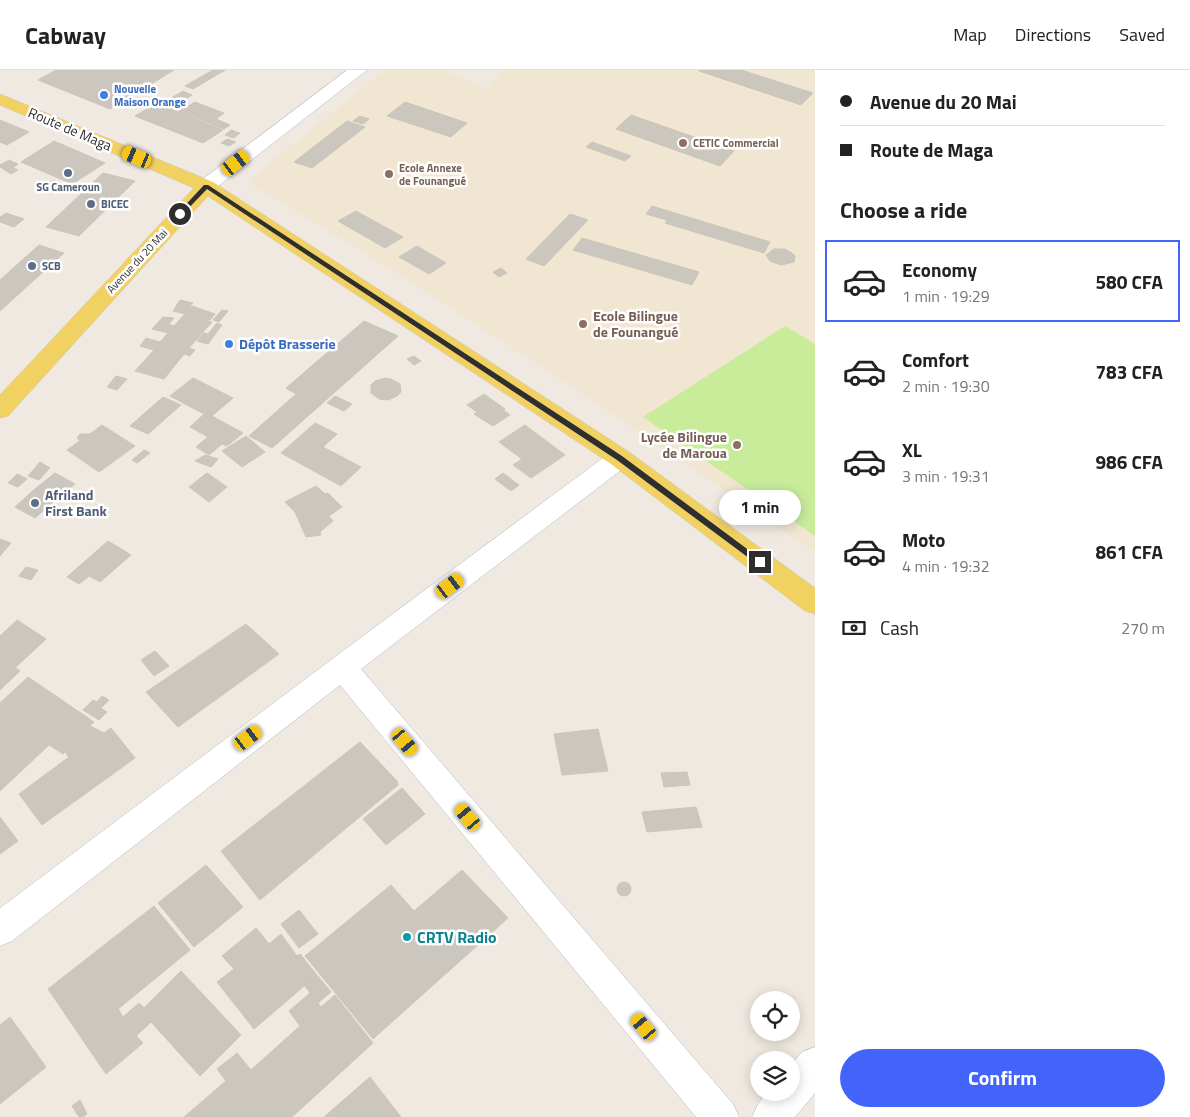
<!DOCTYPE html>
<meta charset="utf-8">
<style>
body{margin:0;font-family:"Titillium Web",sans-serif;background:#f2f2f2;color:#222;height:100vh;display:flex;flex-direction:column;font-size:19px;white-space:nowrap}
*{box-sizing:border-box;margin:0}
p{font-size:16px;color:#767676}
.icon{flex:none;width:28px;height:28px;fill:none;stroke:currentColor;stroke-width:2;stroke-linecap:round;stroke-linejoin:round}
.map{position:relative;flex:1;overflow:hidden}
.panel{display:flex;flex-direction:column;background:#fff;width:375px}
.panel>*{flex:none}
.banner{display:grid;align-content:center;height:110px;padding:0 25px;background:#fff}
.controls{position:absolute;left:750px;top:921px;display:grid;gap:10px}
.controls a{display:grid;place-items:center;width:50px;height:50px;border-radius:50%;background:#fff;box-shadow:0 2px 12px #0003;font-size:25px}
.end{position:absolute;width:22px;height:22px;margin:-11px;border:6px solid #2e2e2e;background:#fff;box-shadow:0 0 0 2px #fff}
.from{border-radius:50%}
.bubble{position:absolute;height:35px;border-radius:18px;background:#fff;box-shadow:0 2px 12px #0003;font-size:16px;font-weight:700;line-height:35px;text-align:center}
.car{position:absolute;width:15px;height:30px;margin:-15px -8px;border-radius:6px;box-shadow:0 0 4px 1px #0007;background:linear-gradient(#f5c518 24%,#345 0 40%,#f5c518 0 76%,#345 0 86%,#f5c518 0)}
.banner b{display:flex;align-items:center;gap:18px;height:48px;font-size:19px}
.banner b+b{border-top:1px solid #e0e0e0}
.banner i{width:12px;height:12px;background:#222}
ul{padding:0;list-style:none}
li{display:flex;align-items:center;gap:15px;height:82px;margin:0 10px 8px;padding:0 15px;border:2px solid transparent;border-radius:0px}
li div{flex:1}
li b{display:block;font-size:19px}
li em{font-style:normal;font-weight:700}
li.on{border-color:#4264fb}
li>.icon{width:45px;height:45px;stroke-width:1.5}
h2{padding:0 25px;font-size:22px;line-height:60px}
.pay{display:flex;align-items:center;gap:12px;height:55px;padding:0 25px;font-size:19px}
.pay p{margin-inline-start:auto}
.cta{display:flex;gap:10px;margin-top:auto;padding:10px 25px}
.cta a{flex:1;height:58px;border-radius:30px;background:#4264fb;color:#fff;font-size:20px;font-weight:700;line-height:58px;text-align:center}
header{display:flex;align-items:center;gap:30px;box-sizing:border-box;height:70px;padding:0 25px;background:#fff;border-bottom:1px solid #e0e0e0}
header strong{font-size:24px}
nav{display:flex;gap:28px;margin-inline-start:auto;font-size:18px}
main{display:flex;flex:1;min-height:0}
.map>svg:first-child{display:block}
.education{fill:#f0e6d1}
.pitch{fill:#c9ec9a}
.building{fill:#cbc7bf;stroke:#cbc5ba}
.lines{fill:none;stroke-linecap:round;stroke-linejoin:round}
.minor-casing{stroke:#b4b7c1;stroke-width:1}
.major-casing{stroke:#c9c9c9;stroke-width:1}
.minor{fill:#fff;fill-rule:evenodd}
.major{fill:#f2d163;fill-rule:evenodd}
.route{fill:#2e2e2e}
.shop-dot{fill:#3f7fe0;stroke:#fff;stroke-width:2}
.education-dot{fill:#8d6e63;stroke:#fff;stroke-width:2}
.service-dot{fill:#5c6f8a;stroke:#fff;stroke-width:2}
.culture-dot{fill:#0f9aa8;stroke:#fff;stroke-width:2}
.labels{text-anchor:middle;stroke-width:5;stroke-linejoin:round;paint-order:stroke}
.far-shop-label{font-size:11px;font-weight:bold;fill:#366cbe;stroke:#fff;text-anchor:start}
.far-education-label{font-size:11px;font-weight:bold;fill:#785e54;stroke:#fff;text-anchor:start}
.far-service-label{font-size:11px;font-weight:bold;fill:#4e5e75;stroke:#fff;text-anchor:start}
.far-street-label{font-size:11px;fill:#2e2e2e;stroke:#fff}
.street-label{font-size:14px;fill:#2e2e2e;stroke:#fff}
.education-label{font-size:14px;font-weight:bold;fill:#785e54;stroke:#fff;text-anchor:start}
.shop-label{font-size:14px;font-weight:bold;fill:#366cbe;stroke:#fff;text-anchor:start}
.service-label{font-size:14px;font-weight:bold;fill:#4e5e75;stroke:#fff;text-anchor:start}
.near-culture-label{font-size:16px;font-weight:bold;fill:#0d838f;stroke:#fff;text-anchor:start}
</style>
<header>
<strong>Cabway</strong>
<nav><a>Map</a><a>Directions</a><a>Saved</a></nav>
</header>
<main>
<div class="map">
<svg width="815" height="1047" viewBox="0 0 815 1047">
<rect width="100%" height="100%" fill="#efe9e1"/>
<path class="education" d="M 385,0 L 442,0 L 486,18 L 503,0 L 815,0 L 815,482 L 569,315 L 379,192 L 247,112 Z"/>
<path class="pitch" d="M 785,256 L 815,274 L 815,466 L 643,347 Z"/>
<path class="building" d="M 56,0 L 174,0 L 110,39 L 38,10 Z
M 213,0 L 225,0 L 193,19 L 185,16 Z
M 701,0 L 741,0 L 813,23 L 801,35 L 699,1 Z
M 183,21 L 192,25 L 178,34 L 187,37 L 195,32 L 224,43 L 216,49 L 230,55 L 224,59 L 162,34 Z
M 405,32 L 467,53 L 451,67 L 387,46 Z
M 157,33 L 223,60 L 203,73 L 135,46 Z
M 631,45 L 734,81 L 720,96 L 616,59 Z
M 360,46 L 369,49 L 363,54 L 353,51 Z
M 0,50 L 29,62 L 7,75 L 0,72 Z
M 347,51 L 365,57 L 312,98 L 294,92 Z
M 231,60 L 240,63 L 234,68 L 225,65 Z
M 227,69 L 236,72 L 229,76 L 221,73 Z
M 54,71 L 105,93 L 72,114 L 21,92 Z
M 592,72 L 631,86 L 625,91 L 586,77 Z
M 9,90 L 18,94 L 13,98 L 18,100 L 11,104 L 0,97 L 0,95 Z
M 103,103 L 135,111 L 79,166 L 46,157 Z
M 55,110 L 60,115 L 45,120 L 40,115 Z
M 652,136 L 770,172 L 764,183 L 665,153 L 667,150 L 646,144 Z
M 356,141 L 403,167 L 385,178 L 338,151 Z
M 6,143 L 24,149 L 14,157 L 0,152 L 0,147 Z
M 570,144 L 588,150 L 544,196 L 526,189 Z
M 582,168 L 699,202 L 692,215 L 573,180 Z
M 39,175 L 64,183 L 0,241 L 0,210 Z
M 417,176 L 446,193 L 429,204 L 399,187 Z
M 774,179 L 785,179 L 792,183 L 795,186 L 794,192 L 781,195 L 770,191 L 766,185 Z
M 501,198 L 507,203 L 499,207 L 493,202 Z
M 180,230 L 193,233 L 188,237 L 192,236 L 215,244 L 210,250 L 190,245 L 212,252 L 189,278 L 195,280 L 194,281 L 190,286 L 184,284 L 164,309 L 135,301 L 154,280 L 140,276 L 146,268 L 160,272 L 168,263 L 152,259 L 163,247 L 174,248 L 169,254 L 174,256 L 185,244 L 173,241 Z
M 222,240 L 228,241 L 219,252 L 213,250 Z
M 364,251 L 398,266 L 272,378 L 249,366 L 296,324 L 286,318 Z
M 217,253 L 222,255 L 208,274 L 197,271 L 204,263 L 211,265 L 208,264 Z
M 414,286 L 421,291 L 414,295 L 407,289 Z
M 116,306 L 127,309 L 117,320 L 107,317 Z
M 193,308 L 233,328 L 212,346 L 243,363 L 227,376 L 222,374 L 209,385 L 196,377 L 208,367 L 190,357 L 204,344 L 170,326 Z
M 385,308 L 391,309 L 400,314 L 401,322 L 397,326 L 388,330 L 379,329 L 371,323 L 371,315 L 375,311 Z
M 484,324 L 505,339 L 503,340 L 510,345 L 493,356 L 474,344 L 477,342 L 467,335 Z
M 335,326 L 352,334 L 344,341 L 327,333 Z
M 163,327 L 181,335 L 148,364 L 130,356 Z
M 315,353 L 337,364 L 323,377 L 361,397 L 341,416 L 281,383 Z
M 102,355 L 135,376 L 99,402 L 67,380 L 80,371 L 77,368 L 80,364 L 90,364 Z
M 525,355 L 565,385 L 531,408 L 513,395 L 522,389 L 499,372 Z
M 246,366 L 265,382 L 242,397 L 222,381 Z
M 144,380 L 150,383 L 137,393 L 132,390 Z
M 205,385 L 218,389 L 211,397 L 195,391 Z
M 40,392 L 50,398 L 39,410 L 28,406 Z
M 55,403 L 75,414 L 56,430 L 36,418 Z
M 207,403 L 227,417 L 209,432 L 189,417 Z
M 503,403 L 519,415 L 511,421 L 495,409 Z
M 17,404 L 27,409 L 18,417 L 8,413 Z
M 316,416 L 325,424 L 328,423 L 342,437 L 329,446 L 333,451 L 320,462 L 321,465 L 306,467 L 295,442 L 285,432 Z
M 36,418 L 56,430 L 35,448 L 15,437 Z
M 0,469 L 11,473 L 0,486 Z
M 108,471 L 131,485 L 100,512 L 89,506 L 79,514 L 67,507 Z
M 26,497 L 38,500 L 31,510 L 19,506 Z
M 17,550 L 46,569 L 16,597 L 0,587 L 0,566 Z
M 246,554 L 279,584 L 178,657 L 146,622 Z
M 155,581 L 169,596 L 154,606 L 141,590 Z
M 0,587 L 20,601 L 0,620 Z
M 28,607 L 94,652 L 90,656 L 104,663 L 111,658 L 135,688 L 42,755 L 19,724 L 69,687 L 65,682 L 63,684 L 49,675 L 0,721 L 0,633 Z
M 102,626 L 109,630 L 101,638 L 107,642 L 99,650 L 83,640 L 93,630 L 97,632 Z
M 598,659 L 608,701 L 562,705 L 554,664 Z
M 360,672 L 397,711 L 398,715 L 260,830 L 221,781 Z
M 687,702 L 690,715 L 664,717 L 661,703 Z
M 402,718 L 425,744 L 386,775 L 363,749 Z
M 696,737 L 702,757 L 647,762 L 642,742 Z
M 0,747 L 18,771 L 0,784 Z
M 206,795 L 243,837 L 194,877 L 158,833 Z
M 462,800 L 508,848 L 373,969 L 305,886 L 391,815 L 414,841 Z
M617 819a7 7 0 1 1 14 0a7 7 0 1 1-14 0Z
M 154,836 L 190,880 L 118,939 L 123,947 L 139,933 L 144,938 L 181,901 L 241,965 L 200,1006 L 151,952 L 136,966 L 143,973 L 106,1004 L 48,919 Z
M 299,840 L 318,864 L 299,878 L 281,854 Z
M 256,858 L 269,874 L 281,864 L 297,886 L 300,884 L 317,905 L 254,959 L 217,912 L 234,899 L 222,886 Z
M 317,905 L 331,922 L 318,933 L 304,915 Z
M 310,923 L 321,937 L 335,925 L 373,973 L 292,1047 L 184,1047 L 226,1011 L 217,999 L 237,983 L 251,1000 L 300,956 L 289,941 Z
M 10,947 L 46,997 L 0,1034 L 0,955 Z
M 370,1007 L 401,1047 L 324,1047 Z
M 80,1030 L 87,1044 L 83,1047 L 79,1047 L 72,1036 Z"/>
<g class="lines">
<defs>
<path id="minor" d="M 347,0 L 367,0 L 213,120 L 206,122 L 199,120 L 196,116 L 199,112 Z
M 620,379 L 629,382 L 632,388 L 629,394 L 361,599 L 733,1034 L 739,1047 L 696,1047 L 340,615 L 12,871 L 0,876 L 0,838 L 332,589 L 611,382 Z
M 815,977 L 815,1023 L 795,1047 L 752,1047 L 758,1034 L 767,1022 L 791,1022 L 791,995 L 802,982 Z"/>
<path id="major" d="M 0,24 L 213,112 L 629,382 L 815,518 L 815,544 L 805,541 L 611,394 L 208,126 L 8,346 L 0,348 L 0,325 L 194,118 L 0,35 Z"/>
</defs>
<use href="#minor" class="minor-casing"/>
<use href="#major" class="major-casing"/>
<use href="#minor" class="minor"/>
<use href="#major" class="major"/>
</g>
<path class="route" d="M 204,115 L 208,115 L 622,386 L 762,490 L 762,494 L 757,494 L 617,390 L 207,119 L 182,145 L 178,145 L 178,143 Z"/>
<g class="shop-dot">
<circle cx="104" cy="25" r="5"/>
<circle cx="229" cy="274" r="5"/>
</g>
<g class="education-dot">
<circle cx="683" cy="73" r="5"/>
<circle cx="389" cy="104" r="5"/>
<circle cx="583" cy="254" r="5"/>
<circle cx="737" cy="375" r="5"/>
</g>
<g class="service-dot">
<circle cx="68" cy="103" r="5"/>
<circle cx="91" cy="134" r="5"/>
<circle cx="32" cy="196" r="5"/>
<circle cx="35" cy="433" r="5"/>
</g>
<circle class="culture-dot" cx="407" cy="867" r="5"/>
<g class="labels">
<g class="far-shop-label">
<text x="114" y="23">Nouvelle<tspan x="114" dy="13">Maison Orange</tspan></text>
</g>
<g class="far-education-label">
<text x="693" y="77">CETIC Commercial</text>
<text x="399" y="102">Ecole Annexe<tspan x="399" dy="13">de Founangué</tspan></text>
</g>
<g class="far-service-label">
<text x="68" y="121" text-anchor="middle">SG Cameroun</text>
<text x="101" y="138">BICEC</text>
<text x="42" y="200">SCB</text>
</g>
<g class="far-street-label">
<text transform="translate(137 191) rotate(-47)" y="4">Avenue du 20 Mai</text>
</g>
<g class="street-label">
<text transform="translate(70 59) rotate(23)" y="5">Route de Maga</text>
</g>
<g class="education-label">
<text x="593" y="251">Ecole Bilingue<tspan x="593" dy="16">de Founangué</tspan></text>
<text x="727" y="372" text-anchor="end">Lycée Bilingue<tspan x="727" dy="16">de Maroua</tspan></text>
</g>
<g class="shop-label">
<text x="239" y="279">Dépôt Brasserie</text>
</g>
<g class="service-label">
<text x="45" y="430">Afriland<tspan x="45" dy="16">First Bank</tspan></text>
</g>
<g class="near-culture-label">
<text x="417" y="873">CRTV Radio</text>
</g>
</g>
</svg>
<div class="controls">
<a><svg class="icon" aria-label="locate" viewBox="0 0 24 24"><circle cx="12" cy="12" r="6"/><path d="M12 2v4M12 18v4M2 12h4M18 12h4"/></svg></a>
<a><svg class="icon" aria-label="layers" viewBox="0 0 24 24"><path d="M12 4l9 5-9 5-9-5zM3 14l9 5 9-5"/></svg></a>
</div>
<i class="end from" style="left:180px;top:144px"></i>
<i class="end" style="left:760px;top:492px"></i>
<div class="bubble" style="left:719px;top:420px;width:82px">1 min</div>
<i class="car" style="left:137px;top:87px;rotate:293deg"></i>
<i class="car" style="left:236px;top:93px;rotate:52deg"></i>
<i class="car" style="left:450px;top:516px;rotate:53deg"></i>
<i class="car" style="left:248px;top:668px;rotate:53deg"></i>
<i class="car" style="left:405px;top:672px;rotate:140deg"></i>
<i class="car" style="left:468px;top:747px;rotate:320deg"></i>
<i class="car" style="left:644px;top:957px;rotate:320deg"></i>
</div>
<section class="panel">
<div class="banner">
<b><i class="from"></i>Avenue du 20 Mai</b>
<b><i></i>Route de Maga</b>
</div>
<h2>Choose a ride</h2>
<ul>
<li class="on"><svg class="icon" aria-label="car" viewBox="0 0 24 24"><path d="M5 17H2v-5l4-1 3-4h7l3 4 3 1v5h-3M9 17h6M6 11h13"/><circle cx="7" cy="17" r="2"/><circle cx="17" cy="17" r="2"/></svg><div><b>Economy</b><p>1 min · 19:29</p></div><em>580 CFA</em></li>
<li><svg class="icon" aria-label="car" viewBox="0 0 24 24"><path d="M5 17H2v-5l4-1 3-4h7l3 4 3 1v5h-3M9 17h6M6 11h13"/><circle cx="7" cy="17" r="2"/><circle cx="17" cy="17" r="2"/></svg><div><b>Comfort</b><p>2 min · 19:30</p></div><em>783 CFA</em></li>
<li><svg class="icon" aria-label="car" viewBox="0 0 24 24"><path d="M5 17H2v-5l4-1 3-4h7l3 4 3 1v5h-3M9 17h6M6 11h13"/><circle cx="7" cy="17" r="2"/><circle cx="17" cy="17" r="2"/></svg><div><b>XL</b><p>3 min · 19:31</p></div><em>986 CFA</em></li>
<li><svg class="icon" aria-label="car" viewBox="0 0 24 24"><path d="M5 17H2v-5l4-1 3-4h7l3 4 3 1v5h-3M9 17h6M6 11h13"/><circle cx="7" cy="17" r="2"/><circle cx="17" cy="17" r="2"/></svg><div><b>Moto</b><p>4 min · 19:32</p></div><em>861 CFA</em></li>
</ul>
<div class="pay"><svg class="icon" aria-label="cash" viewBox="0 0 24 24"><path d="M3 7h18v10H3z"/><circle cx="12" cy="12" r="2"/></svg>Cash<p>270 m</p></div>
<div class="cta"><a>Confirm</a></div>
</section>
</main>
